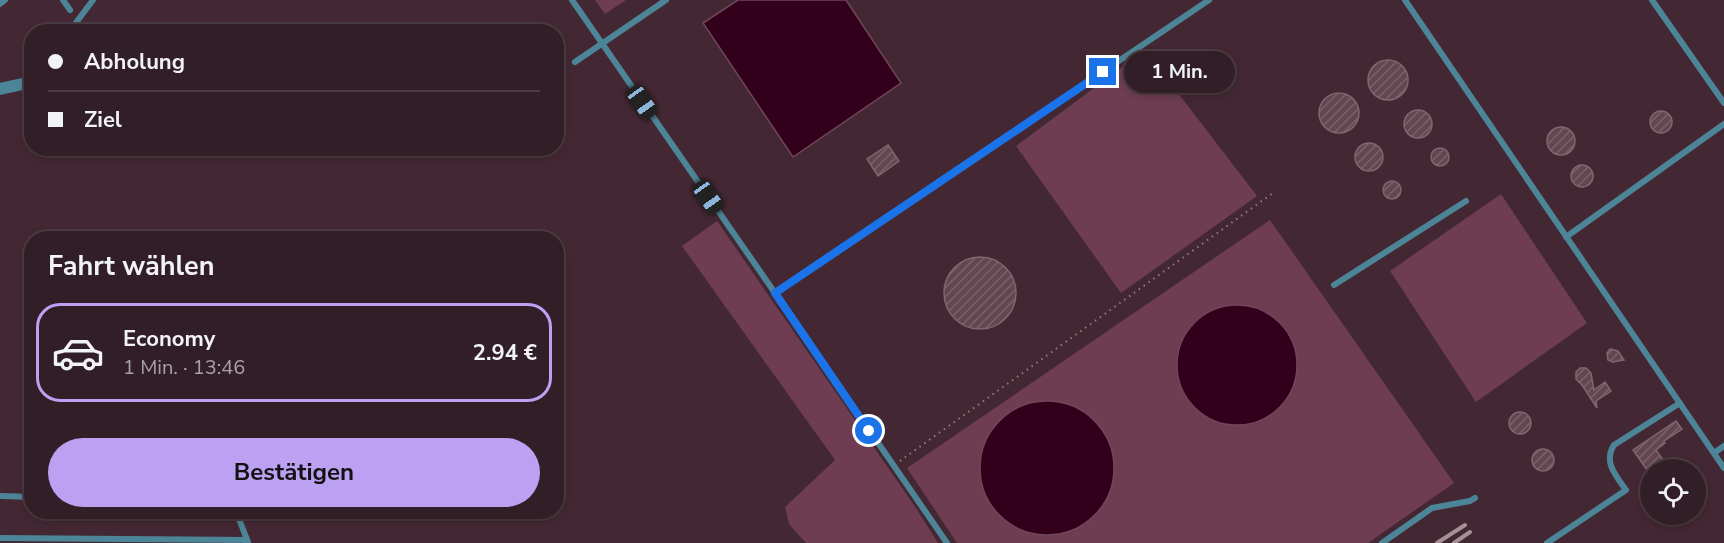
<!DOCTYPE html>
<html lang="de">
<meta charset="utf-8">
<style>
body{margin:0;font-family:"Nunito Sans",sans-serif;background:#3d2b32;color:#f1f3f6;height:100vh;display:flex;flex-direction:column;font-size:22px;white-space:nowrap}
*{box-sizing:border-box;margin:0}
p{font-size:20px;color:#a8a2a7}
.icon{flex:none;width:33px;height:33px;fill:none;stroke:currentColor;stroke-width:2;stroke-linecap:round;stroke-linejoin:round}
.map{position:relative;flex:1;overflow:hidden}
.side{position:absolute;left:24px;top:231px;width:540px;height:288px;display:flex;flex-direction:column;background:#321e26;border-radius:24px;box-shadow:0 3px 9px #0003,0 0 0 2px #4d3c43}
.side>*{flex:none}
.top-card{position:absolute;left:24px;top:24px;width:540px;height:132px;border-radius:24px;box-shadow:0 3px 9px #0003,0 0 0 2px #4d3c43;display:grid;align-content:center;height:132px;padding:0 24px;background:#321e26}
.fabs{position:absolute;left:1640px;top:459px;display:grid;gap:12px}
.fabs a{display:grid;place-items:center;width:66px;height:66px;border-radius:50%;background:#321e26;box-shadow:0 3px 9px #0003,0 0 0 2px #4d3c43;font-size:30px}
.end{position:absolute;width:27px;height:27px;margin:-14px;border:8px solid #1a73e8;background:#fff;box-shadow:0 0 0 3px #fff}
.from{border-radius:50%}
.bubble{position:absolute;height:42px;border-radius:21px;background:#321e26;box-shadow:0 3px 9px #0003,0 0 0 2px #4d3c43;font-size:20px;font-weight:700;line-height:42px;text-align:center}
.car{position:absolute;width:18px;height:36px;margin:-18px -9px;border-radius:8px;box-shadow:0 0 4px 2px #0007;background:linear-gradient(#222 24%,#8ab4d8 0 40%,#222 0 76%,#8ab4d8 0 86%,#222 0)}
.top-card b{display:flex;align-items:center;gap:21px;height:57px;font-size:22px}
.top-card b+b{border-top:2px solid #4d3c43}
.top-card i{width:15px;height:15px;background:#f1f3f6}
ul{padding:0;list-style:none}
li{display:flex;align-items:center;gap:18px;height:99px;margin:0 12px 9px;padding:0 12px;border:3px solid transparent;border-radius:24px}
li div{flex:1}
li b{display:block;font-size:22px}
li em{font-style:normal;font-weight:700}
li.selected{border-color:#bca0f2}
li>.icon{width:54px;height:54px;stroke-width:1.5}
h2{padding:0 24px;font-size:27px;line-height:72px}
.button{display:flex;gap:12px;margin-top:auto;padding:12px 24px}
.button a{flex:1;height:69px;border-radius:36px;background:#bca0f2;color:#111;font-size:24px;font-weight:700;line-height:69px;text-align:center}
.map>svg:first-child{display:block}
.green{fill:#6e3d51}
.water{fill:#33001b;stroke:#6f465b;stroke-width:1.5}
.building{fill:url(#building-hatch);stroke:#836470;stroke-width:1.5}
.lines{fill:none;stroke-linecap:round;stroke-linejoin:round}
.path{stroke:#927b83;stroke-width:2;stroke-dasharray:1.5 4.5;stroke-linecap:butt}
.service{stroke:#4d8598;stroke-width:6}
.minor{stroke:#4d8598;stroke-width:12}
.rail{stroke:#a69098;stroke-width:4}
.route{stroke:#1a73e8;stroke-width:8}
</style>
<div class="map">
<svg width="1724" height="543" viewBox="0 0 1724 543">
<defs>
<pattern id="building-hatch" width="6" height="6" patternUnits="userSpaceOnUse" patternTransform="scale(1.5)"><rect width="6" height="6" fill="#634651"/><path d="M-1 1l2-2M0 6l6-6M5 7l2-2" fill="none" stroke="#7a616a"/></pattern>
</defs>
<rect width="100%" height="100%" fill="#432833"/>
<path class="green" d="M 595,0 L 626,0 L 605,14 Z
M 1145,50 L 1257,196 L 1121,293 L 1016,146 Z
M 1501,194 L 1587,323 L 1476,402 L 1390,271 Z
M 1270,220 L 1454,483 L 1368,543 L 957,543 L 907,468 Z
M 717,221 L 916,508 L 938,543 L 806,543 L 789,524 L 785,507 L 835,460 L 682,246 Z"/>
<path class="water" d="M 738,0 L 846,0 L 901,83 L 793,157 L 703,23 Z
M1177 365a60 60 0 1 1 120 0a60 60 0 1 1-120 0Z
M980 468a67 67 0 1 1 134 0a67 67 0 1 1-134 0Z"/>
<path class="building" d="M1368 80a20 20 0 1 1 40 0a20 20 0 1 1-40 0Z
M1319 113a20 20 0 1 1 40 0a20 20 0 1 1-40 0Z
M1404 124a14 14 0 1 1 28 0a14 14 0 1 1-28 0Z
M1650 122a11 11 0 1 1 22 0a11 11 0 1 1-22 0Z
M1547 141a14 14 0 1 1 28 0a14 14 0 1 1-28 0Z
M1355 157a14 14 0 1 1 28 0a14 14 0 1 1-28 0Z
M 888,145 L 899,161 L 878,176 L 867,159 Z
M1431 157a9 9 0 1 1 18 0a9 9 0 1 1-18 0Z
M1571 176a11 11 0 1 1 22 0a11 11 0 1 1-22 0Z
M1383 190a9 9 0 1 1 18 0a9 9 0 1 1-18 0Z
M944 293a36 36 0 1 1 72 0a36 36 0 1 1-72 0Z
M 1610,349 L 1618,351 L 1624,360 L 1613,362 L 1608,360 L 1607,353 Z
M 1580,368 L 1586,368 L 1591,373 L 1594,390 L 1605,382 L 1611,391 L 1596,401 L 1597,408 L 1582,385 L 1576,379 L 1576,372 Z
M1509 423a11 11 0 1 1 22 0a11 11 0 1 1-22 0Z
M 1676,421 L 1682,429 L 1664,441 L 1665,443 L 1656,450 L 1670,470 L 1647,470 L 1633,450 Z
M1532 460a11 11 0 1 1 22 0a11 11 0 1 1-22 0Z"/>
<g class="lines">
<path class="path" d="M 900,461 L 1273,193"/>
<path class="service" d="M 63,0 L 70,10
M 572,0 L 775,293 L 947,543
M 1405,0 L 1724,468
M 1652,0 L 1724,103
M 0,4 L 5,0
M 69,32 L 93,0
M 575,62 L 666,0
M 1566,237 L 1724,124
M 1334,285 L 1466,201
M 775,293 L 1209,0
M 1714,453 L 1724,446
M 0,496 L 32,497
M 234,512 L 239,519 L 248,542
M 0,538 L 247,540
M 1382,543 L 1432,508 L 1470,501 L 1475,498
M 1547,543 L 1626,490 C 1616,476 1603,462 1614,445 L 1680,403"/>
<path class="minor" d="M 0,89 L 32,82"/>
<path class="rail" d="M 1437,543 L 1465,525
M 1454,543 L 1470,532"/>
</g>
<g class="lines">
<path class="route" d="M 869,431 L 775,293 L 1103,72"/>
</g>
</svg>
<div class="fabs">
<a><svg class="icon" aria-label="locate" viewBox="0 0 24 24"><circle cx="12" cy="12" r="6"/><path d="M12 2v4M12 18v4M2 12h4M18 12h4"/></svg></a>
</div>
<i class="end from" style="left:869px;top:431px"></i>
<i class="end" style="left:1103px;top:72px"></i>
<div class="bubble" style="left:1124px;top:51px;width:111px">1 Min.</div>
<i class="car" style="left:642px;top:102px;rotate:145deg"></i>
<i class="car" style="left:708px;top:197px;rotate:145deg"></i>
<div class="top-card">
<b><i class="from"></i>Abholung</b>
<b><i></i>Ziel</b>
</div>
<section class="side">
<h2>Fahrt wählen</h2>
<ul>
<li class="selected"><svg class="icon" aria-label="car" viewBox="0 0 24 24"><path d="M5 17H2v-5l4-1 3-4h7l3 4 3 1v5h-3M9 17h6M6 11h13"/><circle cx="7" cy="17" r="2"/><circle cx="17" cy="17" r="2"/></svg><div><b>Economy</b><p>1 Min. · 13:46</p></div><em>2.94 €</em></li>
</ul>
<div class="button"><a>Bestätigen</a></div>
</section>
</div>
